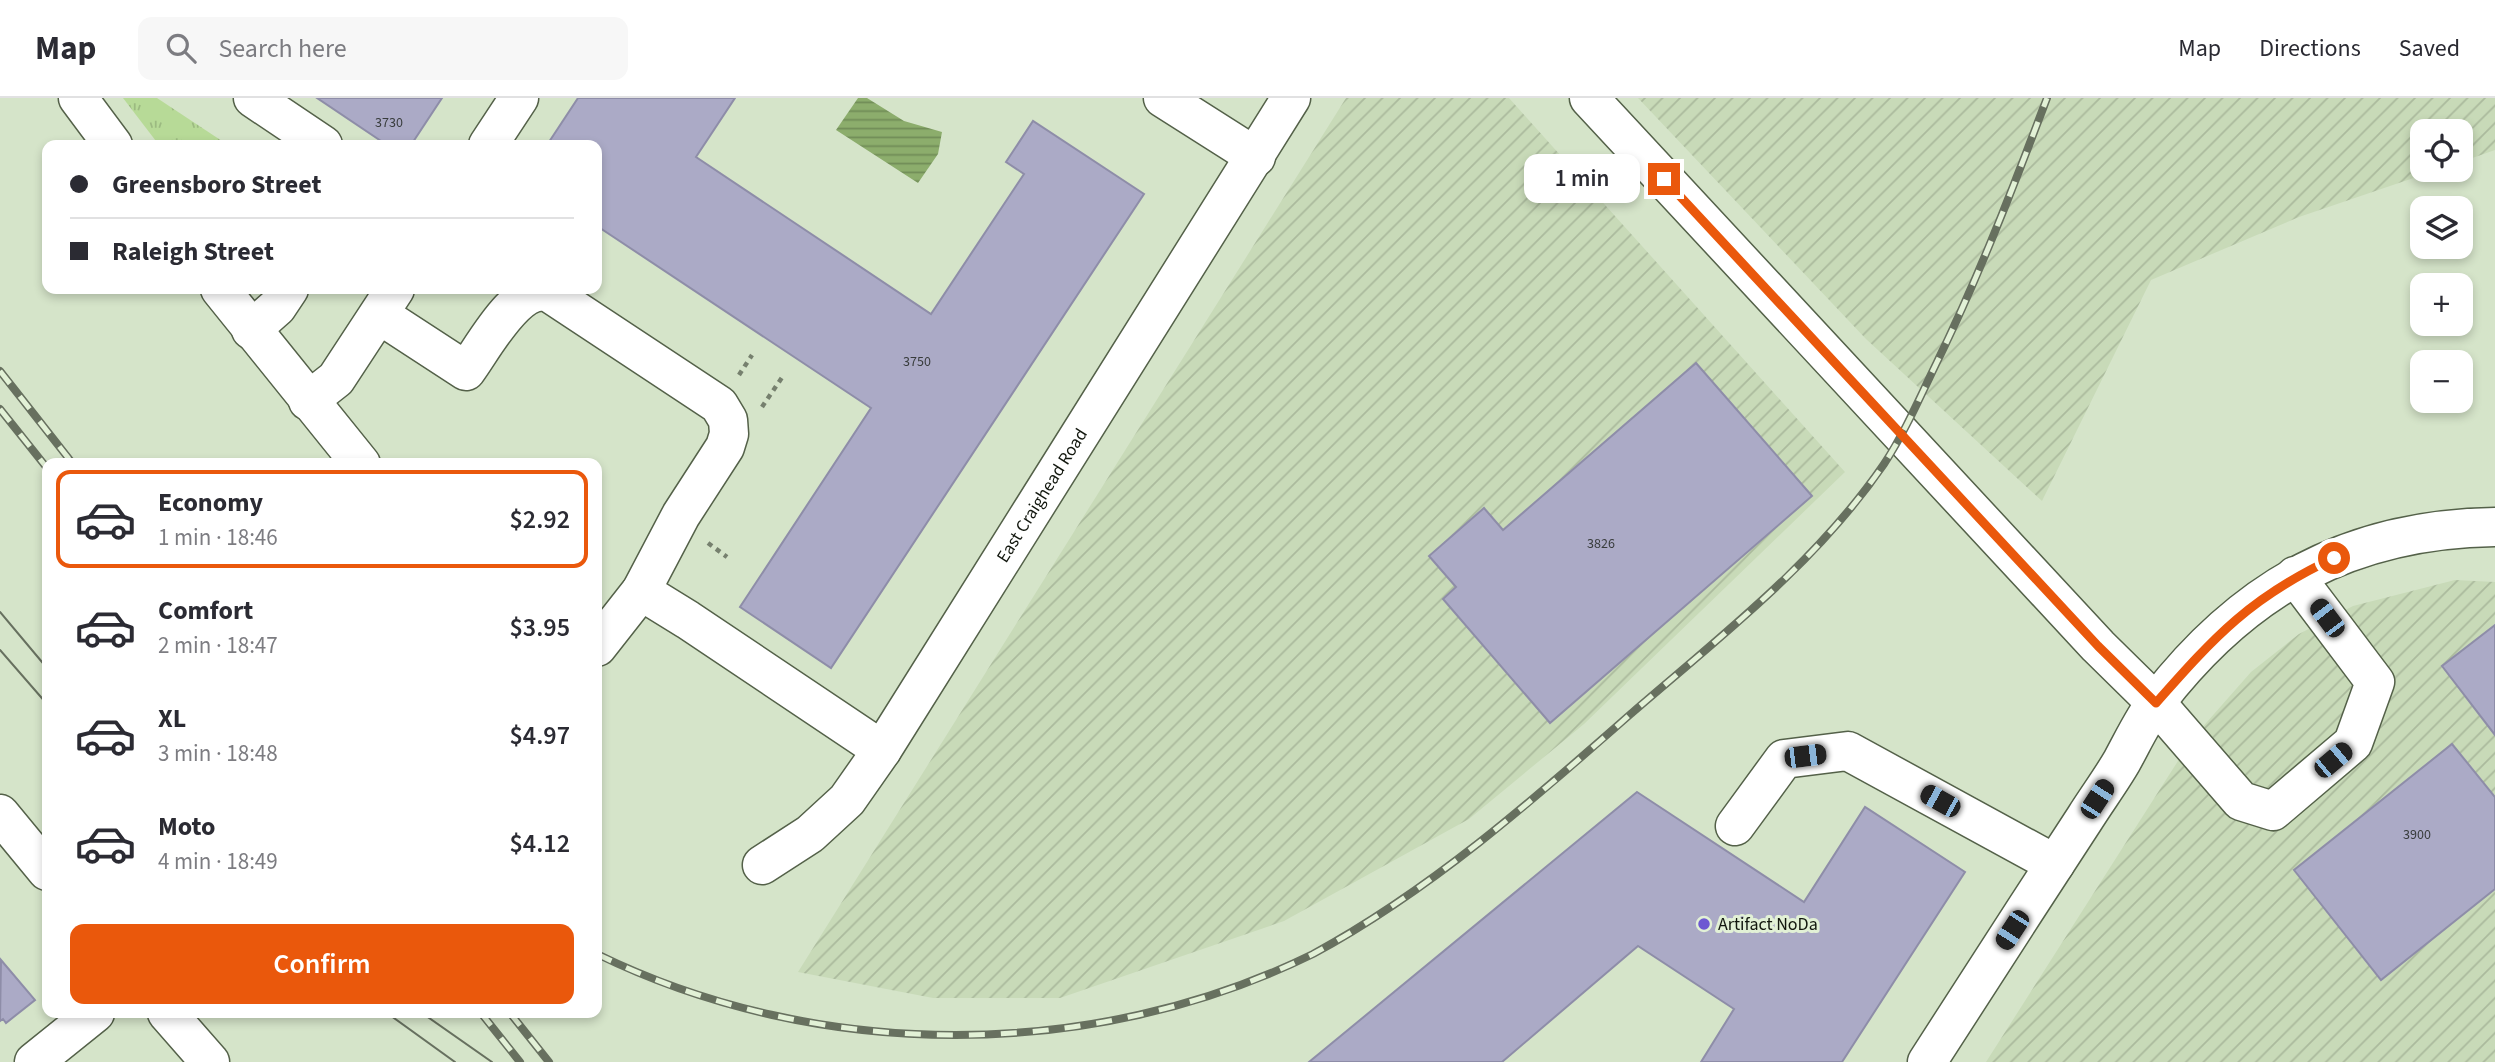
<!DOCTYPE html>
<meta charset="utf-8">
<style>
body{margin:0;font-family:"Source Sans 3",sans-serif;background:#f7f7f7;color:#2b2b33;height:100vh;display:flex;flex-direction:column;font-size:26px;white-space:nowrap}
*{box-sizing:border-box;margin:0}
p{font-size:23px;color:#7c7c81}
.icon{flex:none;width:38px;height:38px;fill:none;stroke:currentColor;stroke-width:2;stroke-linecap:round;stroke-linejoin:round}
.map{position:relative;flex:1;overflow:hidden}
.side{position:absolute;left:42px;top:360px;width:560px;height:560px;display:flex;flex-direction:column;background:#fff;border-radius:14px;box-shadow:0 4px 10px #0003}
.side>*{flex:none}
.hud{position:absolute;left:42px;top:42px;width:560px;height:154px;border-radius:14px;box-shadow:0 4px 10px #0003;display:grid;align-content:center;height:154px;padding:0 28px;background:#fff}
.controls{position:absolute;left:2410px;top:21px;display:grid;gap:14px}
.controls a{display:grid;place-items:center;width:63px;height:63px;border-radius:14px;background:#fff;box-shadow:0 4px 10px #0003;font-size:35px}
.end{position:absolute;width:32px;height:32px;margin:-16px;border:9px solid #ea580c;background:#fff;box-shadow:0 0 0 4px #fff}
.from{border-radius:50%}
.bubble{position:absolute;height:49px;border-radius:14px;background:#fff;box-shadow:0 4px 10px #0003;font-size:23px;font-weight:600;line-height:49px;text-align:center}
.car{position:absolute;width:21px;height:42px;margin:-21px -10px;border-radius:9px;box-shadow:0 0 5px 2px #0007;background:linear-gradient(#222 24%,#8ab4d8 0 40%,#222 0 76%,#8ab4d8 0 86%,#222 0)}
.hud b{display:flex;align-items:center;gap:24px;height:66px;font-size:26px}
.hud b+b{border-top:2px solid #e1e1e2}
.hud i{width:18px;height:18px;background:#2b2b33}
ul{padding:12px 0 0;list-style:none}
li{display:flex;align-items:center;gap:21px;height:98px;margin:0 14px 10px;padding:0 14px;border:4px solid transparent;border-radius:14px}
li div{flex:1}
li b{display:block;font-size:26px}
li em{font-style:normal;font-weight:600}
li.on{border-color:#ea580c}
li>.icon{width:63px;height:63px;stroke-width:1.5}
.button{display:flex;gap:14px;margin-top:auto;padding:14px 28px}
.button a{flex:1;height:80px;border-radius:14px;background:#ea580c;color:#fff;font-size:28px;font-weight:600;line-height:80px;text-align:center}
header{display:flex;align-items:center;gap:42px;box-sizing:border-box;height:98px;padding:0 35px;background:#fff;border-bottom:2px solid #e1e1e2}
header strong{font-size:33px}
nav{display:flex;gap:38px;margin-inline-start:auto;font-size:24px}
.search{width:490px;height:63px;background:#f7f7f7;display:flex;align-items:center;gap:18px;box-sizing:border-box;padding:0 24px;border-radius:14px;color:#7c7c81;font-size:26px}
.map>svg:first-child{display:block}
.industrial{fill:url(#industrial-furrows)}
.grass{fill:url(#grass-tufts)}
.water{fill:url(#water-rules)}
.building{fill:#abaac6;stroke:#8e8da8;stroke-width:2}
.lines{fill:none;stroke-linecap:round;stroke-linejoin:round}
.minor-casing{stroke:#546149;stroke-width:41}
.path{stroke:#76806e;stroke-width:4.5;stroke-dasharray:5 5;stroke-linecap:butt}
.minor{stroke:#fff;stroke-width:38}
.tram{stroke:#67705f;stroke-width:2}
.rail-casing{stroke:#67705f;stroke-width:8}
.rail{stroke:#e2f1d6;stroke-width:5;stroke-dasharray:16;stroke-linecap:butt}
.route{stroke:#ea580c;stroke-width:9}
.poi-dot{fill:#6d58d2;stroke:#e2f1d6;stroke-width:2.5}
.labels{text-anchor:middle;stroke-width:6;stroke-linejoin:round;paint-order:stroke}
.number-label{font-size:14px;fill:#383c3c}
.street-label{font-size:18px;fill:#12170e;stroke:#e2f1d6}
.poi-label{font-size:18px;fill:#12170e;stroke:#e2f1d6;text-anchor:start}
</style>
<header>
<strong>Map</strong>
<div class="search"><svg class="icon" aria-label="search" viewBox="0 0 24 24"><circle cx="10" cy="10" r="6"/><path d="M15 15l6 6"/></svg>Search here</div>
<nav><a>Map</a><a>Directions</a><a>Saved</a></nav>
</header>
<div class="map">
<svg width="2495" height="964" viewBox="0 0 2495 964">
<defs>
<pattern id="industrial-furrows" width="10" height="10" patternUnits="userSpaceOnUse" patternTransform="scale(1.75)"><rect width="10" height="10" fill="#c8dab8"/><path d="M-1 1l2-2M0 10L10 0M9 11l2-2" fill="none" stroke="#abba9d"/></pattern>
<pattern id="grass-tufts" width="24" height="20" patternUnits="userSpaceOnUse" patternTransform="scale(1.75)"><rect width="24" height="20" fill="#b7da97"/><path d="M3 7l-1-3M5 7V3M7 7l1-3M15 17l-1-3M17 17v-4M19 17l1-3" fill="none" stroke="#9cba81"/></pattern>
<pattern id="water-rules" width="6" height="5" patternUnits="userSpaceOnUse" patternTransform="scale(1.75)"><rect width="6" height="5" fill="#8cad6c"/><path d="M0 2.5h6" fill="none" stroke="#718c57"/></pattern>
</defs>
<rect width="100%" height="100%" fill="#d5e4c9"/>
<path class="industrial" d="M 1346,0 L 1509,0 L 1845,374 L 1584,626 L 1469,721 L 1284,823 L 1060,900 L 933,900 L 798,874 Z
M 1638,0 L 2495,0 L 2495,52 L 2461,64 L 2460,33 L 2422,33 L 2422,72 L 2437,72 L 2299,119 L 2151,182 L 2042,403 L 1866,241 Z
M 2455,482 L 2495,484 L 2495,964 L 1986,964 L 2192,641 L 2251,574 L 2299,536 L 2353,508 Z"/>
<path class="grass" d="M 123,0 L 157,0 L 228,47 L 159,47 Z"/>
<path class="water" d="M 858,0 L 867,0 L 904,23 L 942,34 L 938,56 L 918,85 L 836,32 Z"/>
<path class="building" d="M 317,0 L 442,0 L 411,47 L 387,47 Z
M 578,0 L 735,0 L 696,59 L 931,216 L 1024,76 L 1006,64 L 1033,23 L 1144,96 L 831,570 L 740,509 L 871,310 L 597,128 L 597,47 L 547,47 Z
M 1696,265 L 1812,398 L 1550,625 L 1443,501 L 1456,489 L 1429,458 L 1484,410 L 1503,432 Z
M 2495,527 L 2495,637 L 2442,568 Z
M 2452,646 L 2495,699 L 2495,791 L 2381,882 L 2294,772 Z
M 1637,694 L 1804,804 L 1865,709 L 1965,774 L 1842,964 L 1701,964 L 1734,911 L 1638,848 L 1502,964 L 1309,964 Z
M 1,862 L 35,902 L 6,925 L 3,921 L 0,923 Z"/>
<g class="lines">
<defs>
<g id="minor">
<path d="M 78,0 L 113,47"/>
<path d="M 253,0 L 323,47"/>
<path d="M 1163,0 L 1256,59"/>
<path d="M 1589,0 L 2098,548 L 2156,605 L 2241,703 L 2273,713 L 2353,645 L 2375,584 L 2295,478"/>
<path d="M 488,47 L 519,0"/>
<path d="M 220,191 L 361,366"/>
<path d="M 380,217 L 466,273 C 484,249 515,187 548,194 L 719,307 L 728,322 L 729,336 L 725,349 L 681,417 L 641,493 L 597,549"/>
<path d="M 251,232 L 277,209 L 289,191"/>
<path d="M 308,303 L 336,281 L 395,191"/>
<path d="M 641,493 L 688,522 L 882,652"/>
<path d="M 0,716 L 47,773"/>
<path d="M 1735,728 L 1784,661 L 1848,653 L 2055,766"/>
<path id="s1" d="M 762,767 L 810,736 L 847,702 L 882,652 L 1291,0"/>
<path d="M 167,915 L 210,964"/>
<path d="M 34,964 L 95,915"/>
<path d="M 1927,964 C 1979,883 2032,801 2085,720 C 2097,701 2111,682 2122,663 C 2133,643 2143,621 2157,603 C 2245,489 2350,431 2495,429"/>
</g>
</defs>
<use href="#minor" class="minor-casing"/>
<path class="path" d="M 739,277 L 752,257
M 762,309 L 783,278
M 708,445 L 727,459"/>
<use href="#minor" class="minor"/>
<path class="tram" d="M 0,514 L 47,570
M 0,552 L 47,606
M 387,915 L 455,964
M 422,915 L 492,964"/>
<defs>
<path id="rail" d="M 0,273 L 73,366
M 0,311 L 47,370
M 597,856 C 818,964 1093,964 1313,856 C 1431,792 1533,702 1633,614 C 1722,537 1817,464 1884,366 C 1905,334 1920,299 1937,264 C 1979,178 2013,90 2047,0
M 481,915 L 520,964
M 510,915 L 549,964"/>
</defs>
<use href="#rail" class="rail-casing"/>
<use href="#rail" class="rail"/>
</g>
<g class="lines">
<path class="route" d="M 1664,81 L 2098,548 L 2156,605 C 2216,537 2251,499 2334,460"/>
</g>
<circle class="poi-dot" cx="1704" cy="826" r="7"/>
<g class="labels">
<g class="number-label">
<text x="389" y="29">3730</text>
<text x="917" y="268">3750</text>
<text x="1601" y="450">3826</text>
<text x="2417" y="741">3900</text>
</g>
<g class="street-label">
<text dy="6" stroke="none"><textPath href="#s1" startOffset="469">East Craighead Road</textPath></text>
</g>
<g class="poi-label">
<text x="1718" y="832">Artifact NoDa</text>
</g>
</g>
</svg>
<div class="controls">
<a><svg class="icon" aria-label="locate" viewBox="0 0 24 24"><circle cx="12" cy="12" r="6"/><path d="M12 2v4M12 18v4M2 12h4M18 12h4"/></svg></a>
<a><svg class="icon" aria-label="layers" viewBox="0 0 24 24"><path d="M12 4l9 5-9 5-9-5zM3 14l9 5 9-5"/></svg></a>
<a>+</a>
<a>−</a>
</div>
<i class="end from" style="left:2334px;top:460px"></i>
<i class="end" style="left:1664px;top:81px"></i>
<div class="bubble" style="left:1524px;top:56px;width:116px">1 min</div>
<i class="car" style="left:2327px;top:520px;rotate:323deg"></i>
<i class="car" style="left:1805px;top:658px;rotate:83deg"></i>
<i class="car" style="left:2333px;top:662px;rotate:50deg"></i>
<i class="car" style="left:2097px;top:701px;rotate:33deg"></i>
<i class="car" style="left:1940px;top:703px;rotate:299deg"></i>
<i class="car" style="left:2012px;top:832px;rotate:213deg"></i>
<div class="hud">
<b><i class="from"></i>Greensboro Street</b>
<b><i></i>Raleigh Street</b>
</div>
<section class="side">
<ul>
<li class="on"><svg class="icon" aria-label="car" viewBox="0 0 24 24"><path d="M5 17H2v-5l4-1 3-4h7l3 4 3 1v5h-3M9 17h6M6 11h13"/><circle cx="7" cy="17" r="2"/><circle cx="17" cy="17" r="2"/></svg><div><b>Economy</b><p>1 min · 18:46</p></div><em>$2.92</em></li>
<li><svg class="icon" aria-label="car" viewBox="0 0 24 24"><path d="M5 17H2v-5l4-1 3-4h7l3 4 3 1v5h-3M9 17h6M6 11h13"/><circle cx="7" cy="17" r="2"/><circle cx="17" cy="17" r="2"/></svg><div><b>Comfort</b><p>2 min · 18:47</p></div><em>$3.95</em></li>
<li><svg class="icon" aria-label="car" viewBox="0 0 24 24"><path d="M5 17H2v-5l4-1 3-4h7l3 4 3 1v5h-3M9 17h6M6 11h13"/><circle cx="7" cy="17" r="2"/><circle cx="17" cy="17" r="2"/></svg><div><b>XL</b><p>3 min · 18:48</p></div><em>$4.97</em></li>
<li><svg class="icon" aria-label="car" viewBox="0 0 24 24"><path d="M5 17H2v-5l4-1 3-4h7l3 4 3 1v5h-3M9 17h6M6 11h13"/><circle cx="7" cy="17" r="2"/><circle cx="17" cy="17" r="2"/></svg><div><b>Moto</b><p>4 min · 18:49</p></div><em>$4.12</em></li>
</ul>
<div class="button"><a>Confirm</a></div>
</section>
</div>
